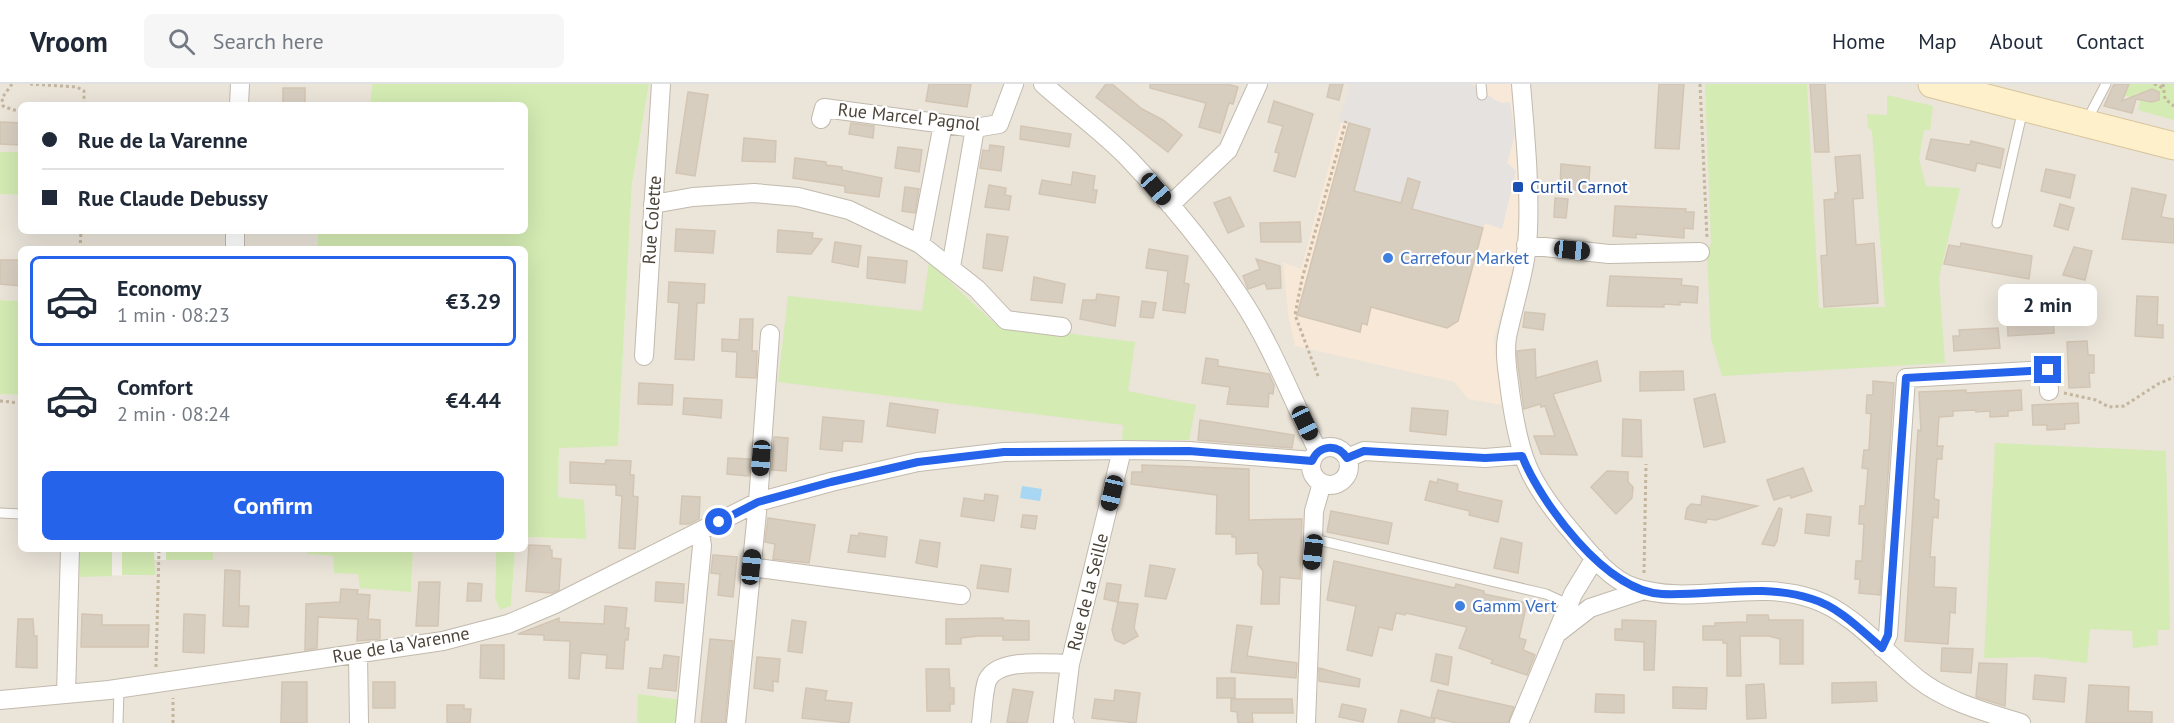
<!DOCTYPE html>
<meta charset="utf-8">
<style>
body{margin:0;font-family:"PT Sans",sans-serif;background:#f6f6f7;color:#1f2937;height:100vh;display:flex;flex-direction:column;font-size:22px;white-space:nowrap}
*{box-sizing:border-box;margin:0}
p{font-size:20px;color:#747a83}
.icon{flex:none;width:33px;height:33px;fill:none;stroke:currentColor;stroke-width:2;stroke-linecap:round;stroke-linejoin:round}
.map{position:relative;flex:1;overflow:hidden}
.panel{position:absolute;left:18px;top:162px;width:510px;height:306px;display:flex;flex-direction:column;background:#fff;border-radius:9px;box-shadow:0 6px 24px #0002}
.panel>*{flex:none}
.top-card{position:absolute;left:18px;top:18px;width:510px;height:132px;border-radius:9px;box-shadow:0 6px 24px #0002;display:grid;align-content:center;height:132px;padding:0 24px;background:#fff}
.end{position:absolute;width:27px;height:27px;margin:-14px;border:8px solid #2563eb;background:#fff;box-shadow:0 0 0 3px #fff}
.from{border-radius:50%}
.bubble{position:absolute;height:42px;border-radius:9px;background:#fff;box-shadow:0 6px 24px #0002;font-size:20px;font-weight:700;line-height:42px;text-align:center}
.car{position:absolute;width:18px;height:36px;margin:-18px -9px;border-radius:8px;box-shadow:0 0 4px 2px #0007;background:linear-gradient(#222 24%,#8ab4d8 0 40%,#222 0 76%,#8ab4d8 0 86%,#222 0)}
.top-card b{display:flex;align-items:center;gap:21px;height:57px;font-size:22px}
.top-card b+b{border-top:2px solid #e0e1e3}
.top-card i{width:15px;height:15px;background:#1f2937}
ul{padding:10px 0 0;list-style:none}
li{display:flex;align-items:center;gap:18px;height:90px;margin:0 12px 9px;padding:0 12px;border:3px solid transparent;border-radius:9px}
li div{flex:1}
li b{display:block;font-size:22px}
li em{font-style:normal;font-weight:700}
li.active{border-color:#2563eb}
li>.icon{width:54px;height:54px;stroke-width:1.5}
.action{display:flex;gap:12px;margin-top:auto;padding:12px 24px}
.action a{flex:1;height:69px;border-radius:9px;background:#2563eb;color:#fff;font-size:24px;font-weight:700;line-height:69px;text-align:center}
header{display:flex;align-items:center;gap:36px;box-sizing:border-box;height:84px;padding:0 30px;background:#fff;border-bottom:2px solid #e0e1e3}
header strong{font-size:28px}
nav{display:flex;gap:33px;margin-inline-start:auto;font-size:21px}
.search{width:420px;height:54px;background:#f6f6f7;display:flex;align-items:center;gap:15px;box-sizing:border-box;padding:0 21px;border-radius:9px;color:#747a83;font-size:22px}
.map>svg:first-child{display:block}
.residential{fill:#eae4d9}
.commercial{fill:#f7e8d7}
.green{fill:#d4ebb3}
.parking{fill:#e5e2df}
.water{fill:#a7d7f3}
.building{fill:#d8cec0;stroke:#d3c5b3;stroke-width:1.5}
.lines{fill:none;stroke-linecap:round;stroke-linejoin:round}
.service-casing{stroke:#c2baad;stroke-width:11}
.minor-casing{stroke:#c2baad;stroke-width:20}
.secondary-casing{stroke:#d7c49a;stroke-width:29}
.path{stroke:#c4b59e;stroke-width:3;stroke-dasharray:3 3;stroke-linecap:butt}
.service{stroke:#fff;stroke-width:9}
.minor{stroke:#fff;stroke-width:18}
.secondary{stroke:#fff0cc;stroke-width:27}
.route{stroke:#2563eb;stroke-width:8}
.transit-dot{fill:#1a4fb4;stroke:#fff;stroke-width:2}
.shop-dot{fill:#3f7fe0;stroke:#fff;stroke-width:2}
.labels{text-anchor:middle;stroke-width:4.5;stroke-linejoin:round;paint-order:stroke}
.street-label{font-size:18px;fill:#4b4338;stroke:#fff}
.transit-label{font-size:18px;fill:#164399;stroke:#fff;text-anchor:start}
.shop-label{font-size:18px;fill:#366cbe;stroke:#fff;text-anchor:start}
</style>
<header>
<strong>Vroom</strong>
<div class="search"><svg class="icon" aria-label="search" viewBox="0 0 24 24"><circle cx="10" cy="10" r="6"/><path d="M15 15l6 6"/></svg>Search here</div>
<nav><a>Home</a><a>Map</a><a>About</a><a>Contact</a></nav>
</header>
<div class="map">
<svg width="2174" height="639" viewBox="0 0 2174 639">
<rect width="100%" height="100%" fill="#f6f2eb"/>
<path class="residential" d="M 0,0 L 372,0 L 370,21 L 21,21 L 21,68 L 0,68 Z
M 649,0 L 2174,0 L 2174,639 L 0,639 L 0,310 L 21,311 L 21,465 L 80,465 L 80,492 L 154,491 L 154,476 L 213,476 L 214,465 L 307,465 L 307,470 L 334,472 L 358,490 L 411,508 L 413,465 L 496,465 L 495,514 L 500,526 L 511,522 L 515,465 L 525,465 L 525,453 L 586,455 L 558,413 L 559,363 L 618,362 L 632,100 Z
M 0,110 L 21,111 L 21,147 L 318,147 L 317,165 L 21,165 L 21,217 L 0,216 Z"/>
<path class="commercial" d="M 1351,0 L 1511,0 L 1519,98 L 1516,99 L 1516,107 L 1520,108 L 1521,122 L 1517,167 L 1494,256 L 1502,321 L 1468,315 L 1454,298 L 1295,262 L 1288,231 L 1283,178 L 1301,185 Z"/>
<path class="green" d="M 372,0 L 649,0 L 632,100 L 618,362 L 559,364 L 558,413 L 584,416 L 586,455 L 525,453 L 525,165 L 317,165 L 318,147 L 525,147 L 525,21 L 370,21 Z
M 1705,0 L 1807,0 L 1819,224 L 1885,223 L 1872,47 L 1868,43 L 1867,30 L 1887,31 L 1887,11 L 1933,22 L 1930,46 L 1924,46 L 1919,75 L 1926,102 L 1960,104 L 1939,194 L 1945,279 L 1722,292 L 1711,255 L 1707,170 L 1711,159 Z
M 2114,0 L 2174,0 L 2174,36 L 2138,26 L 2142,10 L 2136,9 L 2134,14 L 2110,8 Z
M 0,68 L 21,68 L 21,111 L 0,110 Z
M 929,178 L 995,240 L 1135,258 L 1128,307 L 1196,321 L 1189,356 L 1122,356 L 1123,341 L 778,298 L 788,212 L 922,227 Z
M 0,216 L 21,217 L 21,311 L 0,310 Z
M 1995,359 L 2166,367 L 2170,546 L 2158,546 L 2158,561 L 2133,564 L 2132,547 L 2090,545 L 2087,579 L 2036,573 L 1984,574 Z
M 80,465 L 112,465 L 112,492 L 80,493 Z
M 122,465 L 154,465 L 155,491 L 122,491 Z
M 166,465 L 214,465 L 213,476 L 166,476 Z
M 307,465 L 413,465 L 411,508 L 360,504 L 358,490 L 334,489 L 333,472 L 307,470 Z
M 496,465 L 515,465 L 511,522 L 500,526 L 495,514 Z
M 638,610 L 679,616 L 678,639 L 637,639 Z"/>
<path class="parking" d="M 1351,0 L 1471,0 L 1495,16 L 1503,19 L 1510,18 L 1515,50 L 1507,79 L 1516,87 L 1502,145 L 1485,139 L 1483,144 L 1352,114 L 1370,46 L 1339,38 Z"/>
<path class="water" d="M 1022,402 L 1042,405 L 1040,417 L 1020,414 Z"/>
<path class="building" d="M 929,0 L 971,0 L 967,23 L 926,17 Z
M 1106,0 L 1112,0 L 1142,25 L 1163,36 L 1182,51 L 1168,68 L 1096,13 Z
M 1150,0 L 1227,0 L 1238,3 L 1233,20 L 1229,19 L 1220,49 L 1199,43 L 1206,19 L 1150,4 Z
M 1330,0 L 1343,0 L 1339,16 L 1327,13 Z
M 1659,0 L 1684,0 L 1679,65 L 1655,64 Z
M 1810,0 L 1825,0 L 1829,68 L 1815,68 Z
M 2114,0 L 2129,0 L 2122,17 L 2152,5 L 2159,8 L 2159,16 L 2152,18 L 2136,15 L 2132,29 L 2104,22 Z
M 283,4 L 305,4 L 305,21 L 283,21 Z
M 688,8 L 708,11 L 695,92 L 676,89 Z
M 1274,17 L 1313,30 L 1295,93 L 1274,87 L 1279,69 L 1275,68 L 1283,42 L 1268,38 Z
M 0,38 L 21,39 L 21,61 L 0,60 Z
M 851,39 L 874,42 L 873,54 L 849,50 Z
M 1349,39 L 1370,45 L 1354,107 L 1401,119 L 1408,94 L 1420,98 L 1412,125 L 1483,144 L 1458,237 L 1447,244 L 1371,223 L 1367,241 L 1362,239 L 1360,248 L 1297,231 Z
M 1021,42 L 1071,50 L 1069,63 L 1020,55 Z
M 744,54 L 776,57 L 775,78 L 742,77 Z
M 1931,55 L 1970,61 L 1971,57 L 2004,65 L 2000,84 L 1977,79 L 1975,87 L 1926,75 Z
M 990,61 L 1004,63 L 1001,87 L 980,84 L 983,66 L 989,67 Z
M 898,63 L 922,66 L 919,88 L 895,84 Z
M 1860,71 L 1863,114 L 1853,115 L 1856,161 L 1874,159 L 1878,219 L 1824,223 L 1821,172 L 1827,171 L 1824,116 L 1835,115 L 1835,109 L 1838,109 L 1835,73 Z
M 795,74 L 826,78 L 826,81 L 842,83 L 842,86 L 882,94 L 879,113 L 845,108 L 845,102 L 793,94 Z
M 1561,80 L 1590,83 L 1588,107 L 1560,105 Z
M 2046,85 L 2075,91 L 2070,114 L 2041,107 Z
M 1073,88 L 1095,92 L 1093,106 L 1097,106 L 1095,119 L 1039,110 L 1042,96 L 1071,101 Z
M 989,101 L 1006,104 L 1005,111 L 1011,112 L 1009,126 L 985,123 Z
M 905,103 L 919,105 L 915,129 L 902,127 Z
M 2132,104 L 2166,111 L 2161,133 L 2174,135 L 2174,159 L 2122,155 Z
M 1230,113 L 1244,142 L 1228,149 L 1214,119 Z
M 1555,114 L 1568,115 L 1566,134 L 1554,133 Z
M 2060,120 L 2074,124 L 2068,146 L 2054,142 Z
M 1615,122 L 1686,125 L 1685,128 L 1694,128 L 1693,145 L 1684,144 L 1684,154 L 1636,150 L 1636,154 L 1613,152 Z
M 1300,138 L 1301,158 L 1261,158 L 1260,139 Z
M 676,145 L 715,147 L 713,169 L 675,167 Z
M 778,146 L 813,149 L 812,154 L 822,155 L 811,170 L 777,168 Z
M 987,150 L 1008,153 L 1002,187 L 983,184 Z
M 835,158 L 861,162 L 858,183 L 832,178 Z
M 1961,159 L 2032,172 L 2029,195 L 1944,180 L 1949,161 L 1960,163 Z
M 2074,163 L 2092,167 L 2085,196 L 2063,191 Z
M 1149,165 L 1188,172 L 1184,199 L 1189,200 L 1185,229 L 1163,226 L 1168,187 L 1146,184 Z
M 868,173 L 907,177 L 905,199 L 867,194 Z
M 1256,175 L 1280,182 L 1281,204 L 1267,205 L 1265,199 L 1248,205 L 1243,192 L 1260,185 Z
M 0,176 L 21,176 L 21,202 L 0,200 Z
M 1610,192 L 1682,195 L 1681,201 L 1698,203 L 1697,219 L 1680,218 L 1680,221 L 1664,220 L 1664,223 L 1607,222 Z
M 1034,193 L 1065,200 L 1062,219 L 1031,216 Z
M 669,198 L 705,200 L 704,219 L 697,219 L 694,276 L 675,275 L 679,219 L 668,218 Z
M 1097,210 L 1119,213 L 1115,242 L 1080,235 L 1083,216 L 1096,216 Z
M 2137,212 L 2158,213 L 2157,241 L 2163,241 L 2163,254 L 2135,252 Z
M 1142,217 L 1156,219 L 1153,234 L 1140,233 Z
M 1525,228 L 1545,230 L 1543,246 L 1523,243 Z
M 2053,229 L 2054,249 L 2008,252 L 2007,231 Z
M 740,235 L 753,235 L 752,267 L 757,267 L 756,294 L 736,293 L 737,268 L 722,267 L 722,255 L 739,256 Z
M 1998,244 L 2000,264 L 1954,267 L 1953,252 L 1960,252 L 1959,246 Z
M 2087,257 L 2088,271 L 2094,271 L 2094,289 L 2089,289 L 2090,303 L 2069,304 L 2067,258 Z
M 1535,265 L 1536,294 L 1597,277 L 1601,297 L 1553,310 L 1577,371 L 1541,370 L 1534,352 L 1555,352 L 1545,322 L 1541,323 L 1540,320 L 1524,325 L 1517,273 L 1517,267 Z
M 1206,274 L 1218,276 L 1218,282 L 1269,290 L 1274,301 L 1273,310 L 1269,309 L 1268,323 L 1227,320 L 1230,303 L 1202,299 Z
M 1683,287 L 1684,306 L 1640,307 L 1640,288 Z
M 1873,297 L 1894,299 L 1880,511 L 1859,509 L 1860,495 L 1855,495 L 1856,477 L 1862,477 L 1864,440 L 1859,440 L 1860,422 L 1865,422 L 1868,385 L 1862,384 L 1864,366 L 1869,366 L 1871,330 L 1866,329 L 1867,311 L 1873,311 Z
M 639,299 L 673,301 L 672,321 L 638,320 Z
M 1966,306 L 1966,309 L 2021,306 L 2022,326 L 2008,327 L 2008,332 L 1990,333 L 1990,327 L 1976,328 L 1976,326 L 1953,327 L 1953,332 L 1939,333 L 1937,362 L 1943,362 L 1942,369 L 1942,375 L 1937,375 L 1934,415 L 1939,416 L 1938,434 L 1933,433 L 1930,473 L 1935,473 L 1934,503 L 1956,504 L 1955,529 L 1950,528 L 1948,560 L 1905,557 L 1918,346 L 1921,347 L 1919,308 Z
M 1715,310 L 1725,358 L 1704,363 L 1694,315 Z
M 684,314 L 722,316 L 721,334 L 683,330 Z
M 890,319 L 938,326 L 935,349 L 887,342 Z
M 2078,319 L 2079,339 L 2065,340 L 2065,345 L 2047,346 L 2047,341 L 2033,341 L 2032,321 Z
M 1412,324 L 1448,327 L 1446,351 L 1410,347 Z
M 823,333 L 864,337 L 862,358 L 843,357 L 842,367 L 820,365 Z
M 1623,335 L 1641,336 L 1642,373 L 1622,372 Z
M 1200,336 L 1294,351 L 1292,364 L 1198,356 Z
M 774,353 L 788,354 L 786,387 L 772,386 Z
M 728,374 L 750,375 L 749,392 L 727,390 Z
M 606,376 L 631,377 L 630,391 L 634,391 L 633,412 L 638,413 L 635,465 L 619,464 L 622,412 L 616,411 L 616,401 L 570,399 L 570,378 L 605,380 Z
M 1142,381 L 1249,385 L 1249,436 L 1302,435 L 1300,495 L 1280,493 L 1279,520 L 1261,520 L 1263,487 L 1258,480 L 1258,469 L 1236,470 L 1236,453 L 1232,453 L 1232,450 L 1216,450 L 1217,411 L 1131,400 L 1132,388 L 1142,388 Z
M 1803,384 L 1812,407 L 1791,414 L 1790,411 L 1774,416 L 1767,396 Z
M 1607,387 L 1628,388 L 1628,398 L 1633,403 L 1632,414 L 1616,430 L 1591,403 Z
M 1438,395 L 1458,400 L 1457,407 L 1502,417 L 1498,438 L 1469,431 L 1470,427 L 1425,416 L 1430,397 L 1437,399 Z
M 985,410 L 998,412 L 994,437 L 961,432 L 964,414 L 984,417 Z
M 682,412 L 700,413 L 699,435 L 689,440 L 680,440 Z
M 1702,412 L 1757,422 L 1716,436 L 1707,435 L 1706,439 L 1685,435 L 1687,424 L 1691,420 L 1701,421 Z
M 1779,424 L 1782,425 L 1777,457 L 1774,462 L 1762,460 Z
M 1331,427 L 1392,439 L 1388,460 L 1327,448 Z
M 1807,430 L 1831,433 L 1829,452 L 1805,449 Z
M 1023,431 L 1037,432 L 1035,445 L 1021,443 Z
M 768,434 L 815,441 L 809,479 L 773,475 L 775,460 L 765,458 Z
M 859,449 L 887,453 L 885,473 L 848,468 L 851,451 L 858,452 Z
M 1501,454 L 1522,459 L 1518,489 L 1494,484 Z
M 920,456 L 940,459 L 937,483 L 916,479 Z
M 529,461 L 550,462 L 550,466 L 552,466 L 552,474 L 561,475 L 559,506 L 552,509 L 526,507 Z
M 713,471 L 737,473 L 733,513 L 718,511 L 720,490 L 711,489 Z
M 1334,477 L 1455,504 L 1456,500 L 1484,507 L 1484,510 L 1527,519 L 1519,554 L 1526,556 L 1523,566 L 1535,571 L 1527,591 L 1491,579 L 1493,576 L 1459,564 L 1467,543 L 1406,529 L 1405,531 L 1396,529 L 1392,546 L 1379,543 L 1372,572 L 1347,566 L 1356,522 L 1327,516 Z
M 981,481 L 1011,485 L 1008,508 L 977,504 Z
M 1150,481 L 1175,485 L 1166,515 L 1145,512 Z
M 225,486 L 240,487 L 239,522 L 249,522 L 248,543 L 223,542 Z
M 419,498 L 440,498 L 438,542 L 416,542 Z
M 656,498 L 684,500 L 683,519 L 655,517 Z
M 468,499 L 482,500 L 481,517 L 467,517 Z
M 1107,499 L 1121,501 L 1118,518 L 1104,515 Z
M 341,505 L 358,506 L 357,510 L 370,511 L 368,535 L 380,536 L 380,555 L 357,557 L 358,535 L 318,533 L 317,564 L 305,566 L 306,520 L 340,518 Z
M 1118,518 L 1138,520 L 1134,544 L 1138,552 L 1124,560 L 1115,556 L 1112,546 Z
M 605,522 L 627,524 L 625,544 L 629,544 L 628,556 L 625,556 L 623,585 L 606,584 L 607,571 L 581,569 L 579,595 L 569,594 L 570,557 L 544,556 L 544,551 L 518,550 L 559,534 L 559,538 L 604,540 Z
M 82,530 L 102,531 L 102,541 L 149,541 L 148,563 L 81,563 Z
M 184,530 L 205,531 L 204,569 L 183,568 Z
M 1747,531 L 1768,531 L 1769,536 L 1803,536 L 1803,580 L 1780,580 L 1780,555 L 1769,552 L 1740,552 L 1741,592 L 1727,592 L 1727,559 L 1723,559 L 1723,556 L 1703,556 L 1703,542 L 1715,542 L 1715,539 L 1747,538 Z
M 1003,534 L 1003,536 L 1029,537 L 1029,556 L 1003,556 L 1003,552 L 978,552 L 961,554 L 961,560 L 946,560 L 946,535 Z
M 18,535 L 33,535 L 34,552 L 37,552 L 37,584 L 16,583 Z
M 792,536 L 806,538 L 802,569 L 788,567 Z
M 1622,536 L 1656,537 L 1654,586 L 1644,586 L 1644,558 L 1615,556 L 1615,545 L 1622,545 Z
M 1237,541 L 1252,543 L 1247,572 L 1297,579 L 1296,594 L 1231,588 Z
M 710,555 L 733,557 L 725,639 L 701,639 Z
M 481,561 L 504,561 L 504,595 L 480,594 Z
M 1942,564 L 1973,565 L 1971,589 L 1941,587 Z
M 1436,570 L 1452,573 L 1448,601 L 1431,597 Z
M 664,571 L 679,573 L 676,607 L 648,604 L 650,584 L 662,585 Z
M 757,573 L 780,575 L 778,598 L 773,597 L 773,607 L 754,604 Z
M 1979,579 L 2007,580 L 2005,622 L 1976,613 Z
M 1319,584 L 1360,595 L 1359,603 L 1319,597 Z
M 926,585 L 949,585 L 950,604 L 954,604 L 954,620 L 950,620 L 950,627 L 927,627 Z
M 2035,591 L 2066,594 L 2064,618 L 2033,615 Z
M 1217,594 L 1235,594 L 1235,614 L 1217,614 Z
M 282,598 L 307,598 L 307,639 L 281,639 Z
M 373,598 L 395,598 L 395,624 L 373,624 Z
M 1876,598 L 1877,617 L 1832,619 L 1832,599 Z
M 1764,600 L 1766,634 L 1747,635 L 1746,601 Z
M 2089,601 L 2129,603 L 2128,627 L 2152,628 L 2152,639 L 2086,639 Z
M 1673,603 L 1707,604 L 1706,625 L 1673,624 Z
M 806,604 L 827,607 L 825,616 L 852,619 L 849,639 L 802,634 Z
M 1013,605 L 1033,608 L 1027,639 L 1007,638 Z
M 1115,606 L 1140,609 L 1136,639 L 1092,634 L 1095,615 L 1114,617 Z
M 1438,606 L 1451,609 L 1514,623 L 1508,639 L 1456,639 L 1431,633 Z
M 1596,610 L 1624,611 L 1624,629 L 1595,628 Z
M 1231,615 L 1292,615 L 1293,629 L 1252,629 L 1253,639 L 1238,639 L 1237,628 L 1231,627 Z
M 1342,620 L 1366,625 L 1363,638 L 1339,633 Z
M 447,621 L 464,621 L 464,625 L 471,625 L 470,639 L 447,639 Z
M 1401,626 L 1435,635 L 1434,639 L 1398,639 Z"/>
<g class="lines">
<defs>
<path id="service" d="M 1481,0 L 1482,11
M 2086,38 L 2106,0
M 1997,139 L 2023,25
M 0,429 L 21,430
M 1314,455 L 1546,510 L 1568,520
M 118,639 L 119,605"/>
<path id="minor" d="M 1043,0 C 1071,25 1103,48 1129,75 C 1169,117 1208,164 1240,213 C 1272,261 1292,316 1318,367
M 1521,0 C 1525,49 1530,98 1528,147 C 1527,182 1514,219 1507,253 C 1504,271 1508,289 1510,307 C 1519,373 1528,397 1571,447 C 1588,467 1608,494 1633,503 C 1691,523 1754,494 1813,515 C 1854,529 1884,568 1918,595 C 1947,618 1986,628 2021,639
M 239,21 L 240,0
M 821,35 L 824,24 L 975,44 L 999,40 L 1014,0
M 653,120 L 693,113 L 754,109 L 798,113 L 849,126 L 920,160 L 977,205 L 1006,236 L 1062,243
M 1170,121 L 1228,66 L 1258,0
M 920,160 L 943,40
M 1526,161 L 1609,170 L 1700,168
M 235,165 L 235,147
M 951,183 L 975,44
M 644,272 L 661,0
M1311 382a19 19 0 1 1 38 0a19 19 0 1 1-38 0Z
M 1347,374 L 1364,367 L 1485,374 L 1522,371
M 751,483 L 961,511
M 1559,548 L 1590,524 L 1644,506
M 1882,564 L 1888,551 L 1906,294 L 2048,286 L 2049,307
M 358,569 L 359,639
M 66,610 L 70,465
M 0,616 L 109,606 L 443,557 L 508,540 L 555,520 L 758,418 L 831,398 L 918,378 L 1004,368 L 1122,366 L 1189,367 L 1312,377
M 685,639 L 702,462 L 700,448
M 736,639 L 758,418 L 770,250
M 981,639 C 983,626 983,609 987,597 C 997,573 1049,580 1070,580
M 1065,639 L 1063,637 L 1070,580 L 1122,366
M 1306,639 L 1314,427 L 1322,399
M 1519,639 L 1573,510 L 1595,474"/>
<path id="secondary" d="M 1932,0 L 2174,62"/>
</defs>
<use href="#service" class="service-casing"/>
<use href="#minor" class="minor-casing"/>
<use href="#secondary" class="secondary-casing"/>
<path class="path" d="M 12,0 L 2,14 L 3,22 L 13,26 L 21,26
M 30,0 L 77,3 L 84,7 L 84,21
M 1700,0 L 1707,154
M 2154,0 L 2163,4
M 2163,0 L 2165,15 L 2174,22
M 80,165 L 81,147
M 1318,292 L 1295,231 L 1302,195 L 1346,37
M 2064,309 L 2096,316 L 2109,323 L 2124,322 L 2158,300 L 2174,293
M 0,317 L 21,319
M 1644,489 L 1646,380
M 156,583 L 159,465
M 173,639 L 173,614"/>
<use href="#service" class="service"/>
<use href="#minor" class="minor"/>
<use href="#secondary" class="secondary"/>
</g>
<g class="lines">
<path class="route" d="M 719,438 L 758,418 L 831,398 L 918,378 L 1004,368 L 1189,367 L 1312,377 C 1319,361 1337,359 1347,374 L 1364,367 L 1485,374 L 1522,372 C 1541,419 1606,508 1662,510 C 1712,512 1762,499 1812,515 C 1839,523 1861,546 1882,564 L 1888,551 L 1906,294 L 2048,286"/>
</g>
<rect class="transit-dot" x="1512" y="97" width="12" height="12" rx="3"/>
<g class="shop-dot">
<circle cx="1388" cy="174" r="6"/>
<circle cx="1460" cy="522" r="6"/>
</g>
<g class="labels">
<g class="street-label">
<text transform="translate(909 33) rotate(6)" y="6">Rue Marcel Pagnol</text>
<text transform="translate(652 136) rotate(-86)" y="6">Rue Colette</text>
<text transform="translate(1088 508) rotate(-76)" y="6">Rue de la Seille</text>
<text transform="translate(401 561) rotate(-10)" y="6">Rue de la Varenne</text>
</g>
<g class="transit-label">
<text x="1530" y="109">Curtil Carnot</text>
</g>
<g class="shop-label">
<text x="1400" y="180">Carrefour Market</text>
<text x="1472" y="528">Gamm Vert</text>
</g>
</g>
</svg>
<i class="end from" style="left:719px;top:438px"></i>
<i class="end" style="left:2048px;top:286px"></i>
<div class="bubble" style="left:1998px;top:200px;width:99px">2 min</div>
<i class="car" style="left:1156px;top:105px;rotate:139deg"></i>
<i class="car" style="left:1572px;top:166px;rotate:96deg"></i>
<i class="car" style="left:1305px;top:339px;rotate:155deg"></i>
<i class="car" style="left:761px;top:374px;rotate:184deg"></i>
<i class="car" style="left:1112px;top:409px;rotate:193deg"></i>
<i class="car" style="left:1313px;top:468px;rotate:187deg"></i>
<i class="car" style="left:751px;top:483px;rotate:6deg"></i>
<div class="top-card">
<b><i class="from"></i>Rue de la Varenne</b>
<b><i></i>Rue Claude Debussy</b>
</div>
<section class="panel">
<ul>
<li class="active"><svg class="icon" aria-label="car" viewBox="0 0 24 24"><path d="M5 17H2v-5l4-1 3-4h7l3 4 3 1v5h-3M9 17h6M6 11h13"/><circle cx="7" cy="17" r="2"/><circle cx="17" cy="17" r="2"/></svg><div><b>Economy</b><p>1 min · 08:23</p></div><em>€3.29</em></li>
<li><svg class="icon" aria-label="car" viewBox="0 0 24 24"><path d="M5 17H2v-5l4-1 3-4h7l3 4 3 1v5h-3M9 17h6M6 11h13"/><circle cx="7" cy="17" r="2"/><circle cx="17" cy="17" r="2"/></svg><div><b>Comfort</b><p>2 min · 08:24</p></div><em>€4.44</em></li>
</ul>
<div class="action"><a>Confirm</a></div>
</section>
</div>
